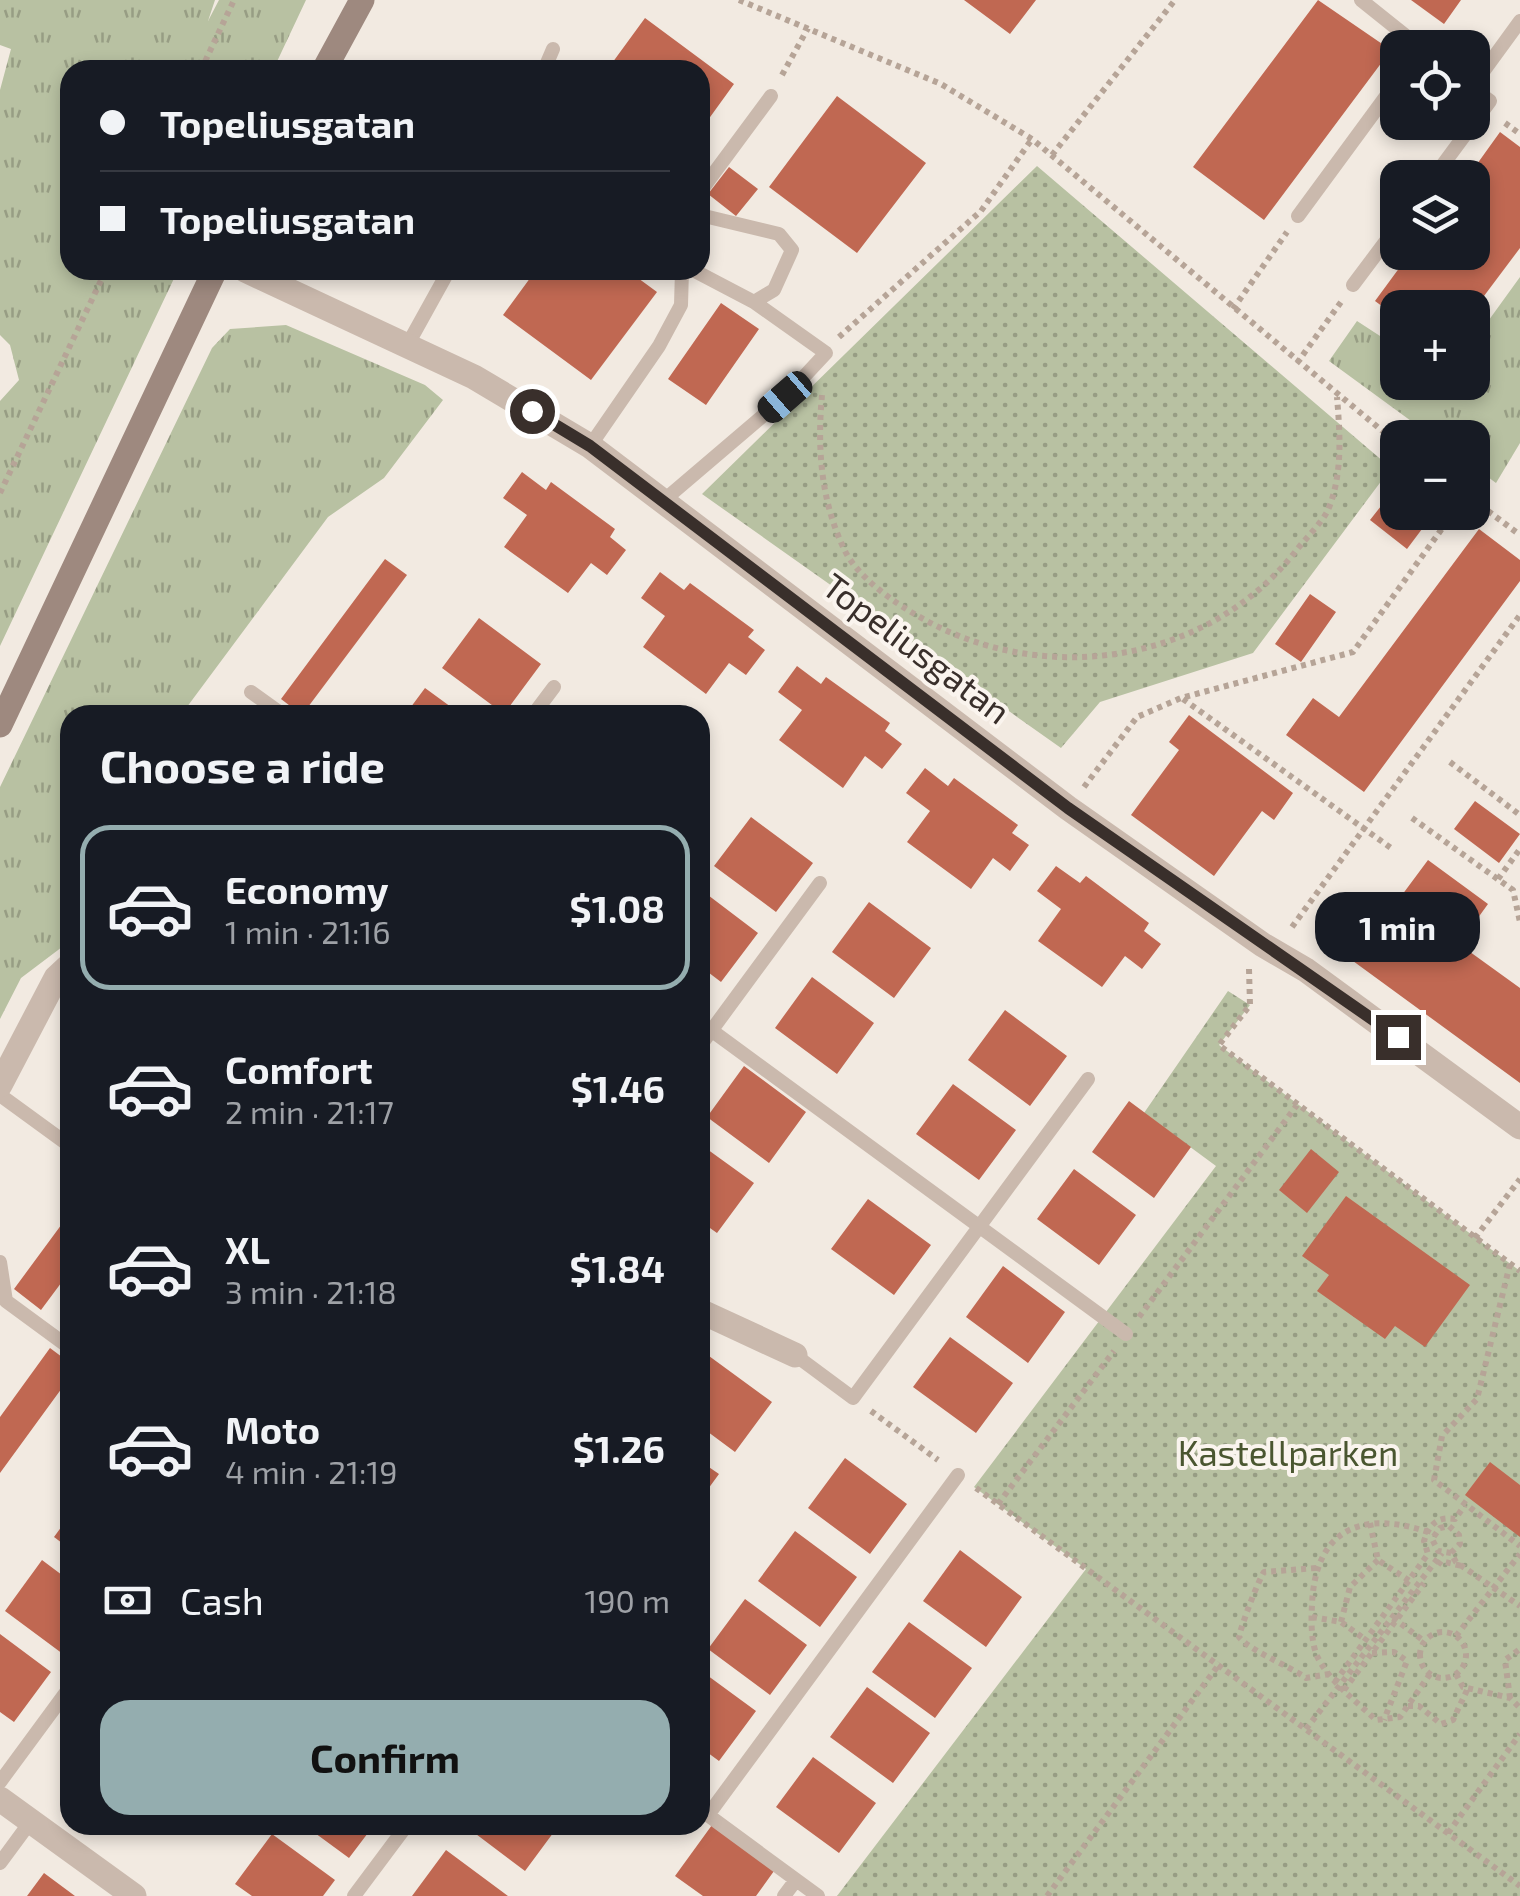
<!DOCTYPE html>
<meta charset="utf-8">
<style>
body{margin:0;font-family:"Exo 2",sans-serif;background:#242831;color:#f1f3f6;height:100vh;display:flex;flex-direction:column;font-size:38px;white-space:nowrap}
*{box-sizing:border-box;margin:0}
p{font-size:32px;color:#9ea1a6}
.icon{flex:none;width:55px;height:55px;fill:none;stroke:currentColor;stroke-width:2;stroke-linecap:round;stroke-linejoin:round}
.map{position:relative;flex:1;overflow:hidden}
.side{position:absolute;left:60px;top:705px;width:650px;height:1130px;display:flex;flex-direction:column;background:#171b24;border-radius:30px;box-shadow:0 5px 15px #0003}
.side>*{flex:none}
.guide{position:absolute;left:60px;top:60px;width:650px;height:220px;border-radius:30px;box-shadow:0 5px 15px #0003;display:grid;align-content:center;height:220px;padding:0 40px;background:#171b24}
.tools{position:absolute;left:1380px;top:30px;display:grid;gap:20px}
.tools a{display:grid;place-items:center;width:110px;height:110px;border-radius:20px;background:#171b24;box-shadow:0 5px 15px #0003;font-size:50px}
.end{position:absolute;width:45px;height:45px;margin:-22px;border:12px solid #392f2b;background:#fff;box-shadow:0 0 0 5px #fff}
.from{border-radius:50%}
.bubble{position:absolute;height:70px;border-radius:30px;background:#171b24;box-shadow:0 5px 15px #0003;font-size:32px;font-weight:700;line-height:70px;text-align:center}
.car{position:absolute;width:30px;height:60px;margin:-30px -15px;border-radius:12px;box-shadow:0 0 8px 2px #0007;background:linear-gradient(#222 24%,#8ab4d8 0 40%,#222 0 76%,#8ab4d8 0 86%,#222 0)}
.guide b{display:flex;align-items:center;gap:35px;height:95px;font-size:38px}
.guide b+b{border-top:2px solid #363941}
.guide i{width:25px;height:25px;background:#f1f3f6}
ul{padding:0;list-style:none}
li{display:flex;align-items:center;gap:30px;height:165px;margin:0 20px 15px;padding:0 20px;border:5px solid transparent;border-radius:30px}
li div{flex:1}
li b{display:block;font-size:38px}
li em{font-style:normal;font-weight:700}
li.selected{border-color:#94adaf}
li>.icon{width:90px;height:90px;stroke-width:1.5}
h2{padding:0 40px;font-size:45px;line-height:120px}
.pay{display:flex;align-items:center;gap:25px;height:110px;padding:0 40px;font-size:38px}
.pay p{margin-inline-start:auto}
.primary-button{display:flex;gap:20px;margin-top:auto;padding:20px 40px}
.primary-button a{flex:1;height:115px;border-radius:30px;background:#94adaf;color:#111;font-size:40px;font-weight:700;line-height:115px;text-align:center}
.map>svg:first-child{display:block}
.grass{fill:url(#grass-tufts)}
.park{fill:url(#park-dots)}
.building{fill:#c06852}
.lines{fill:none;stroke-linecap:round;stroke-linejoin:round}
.path{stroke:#b6a497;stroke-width:6;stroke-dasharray:5 5;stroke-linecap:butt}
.lane{stroke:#cab9ad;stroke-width:14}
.street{stroke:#cab9ad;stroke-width:25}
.secondary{stroke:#9e897f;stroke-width:25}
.route{stroke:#392f2b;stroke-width:12}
.labels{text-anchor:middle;stroke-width:8;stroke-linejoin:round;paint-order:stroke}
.street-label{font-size:35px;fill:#392f2b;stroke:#faf4ee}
.park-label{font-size:35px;fill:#4a5630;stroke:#faf4ee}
</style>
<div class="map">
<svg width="1520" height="1896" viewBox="0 0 1520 1896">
<defs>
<pattern id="grass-tufts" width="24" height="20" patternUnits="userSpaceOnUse" patternTransform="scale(2.5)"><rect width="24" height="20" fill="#b8c1a2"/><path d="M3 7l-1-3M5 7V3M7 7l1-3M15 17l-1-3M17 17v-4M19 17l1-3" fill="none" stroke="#979d84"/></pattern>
<pattern id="park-dots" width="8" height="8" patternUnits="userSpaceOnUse" patternTransform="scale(2.5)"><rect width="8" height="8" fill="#b8c1a2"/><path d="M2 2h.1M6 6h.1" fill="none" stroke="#979d84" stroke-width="1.8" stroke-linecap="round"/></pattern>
</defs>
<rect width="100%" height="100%" fill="#f2eae1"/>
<path class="grass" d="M 0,0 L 215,0 L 208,21 L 219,0 L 306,0 L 273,70 L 70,70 L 70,270 L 178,270 L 0,646 L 0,401 L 19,380 L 10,345 L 0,335 L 0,90 L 11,49 L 0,45 Z
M 1520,277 L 1520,443 L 1496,483 L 1473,466 L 1472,438 L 1433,437 L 1329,361 L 1357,321 L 1397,347 L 1398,382 L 1472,382 L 1473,342 Z
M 286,325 L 425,385 L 443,400 L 384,478 L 328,517 L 181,715 L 70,715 L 70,941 L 21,978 L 0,1019 L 0,787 L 212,348 L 230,329 Z"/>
<path class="park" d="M 1037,166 L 1391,468 L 1253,653 L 1100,702 L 1061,748 L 702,494 Z
M 1228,991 L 1250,1005 L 1219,1045 L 1520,1271 L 1520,1896 L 837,1896 L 1086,1569 L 974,1487 L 1216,1166 L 1144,1113 Z"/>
<path class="building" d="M 964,0 L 1036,0 L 1010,34 Z
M 1318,0 L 1391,50 L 1264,220 L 1193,167 Z
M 1411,0 L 1461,0 L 1444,24 Z
M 645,18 L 734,84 L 700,131 L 700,70 L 607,70 Z
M 837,96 L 926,163 L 857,253 L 769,187 Z
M 1500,132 L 1520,147 L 1520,248 L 1472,312 L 1472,308 L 1398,308 L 1398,318 L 1375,301 L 1411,252 L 1472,252 L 1472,178 L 1467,178 Z
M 729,167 L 758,189 L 736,216 L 708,194 Z
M 536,270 L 627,270 L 657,292 L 591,380 L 503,315 Z
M 721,303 L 759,329 L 706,405 L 668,379 Z
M 522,472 L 546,490 L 551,482 L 615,529 L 610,537 L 626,550 L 607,575 L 591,563 L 568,593 L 504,547 L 527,515 L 503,498 Z
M 1385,501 L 1422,529 L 1407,549 L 1370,520 Z
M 1479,529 L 1520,560 L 1520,581 L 1364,792 L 1286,735 L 1313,698 L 1339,717 Z
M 385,559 L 407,575 L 302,715 L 281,699 Z
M 660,572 L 684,590 L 690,583 L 754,630 L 748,637 L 765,650 L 746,675 L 729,663 L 706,694 L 643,647 L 665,616 L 641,598 Z
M 1310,594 L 1336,612 L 1301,662 L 1275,644 Z
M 479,618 L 541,664 L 504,714 L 442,668 Z
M 797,666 L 821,684 L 826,677 L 890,723 L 885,731 L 902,744 L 882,769 L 865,756 L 843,788 L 779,740 L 802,710 L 778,692 Z
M 425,688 L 462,715 L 405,715 Z
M 1189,715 L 1293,793 L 1274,820 L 1262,811 L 1214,876 L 1131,815 L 1179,750 L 1169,742 Z
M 925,768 L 948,786 L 954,778 L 1018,825 L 1012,833 L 1029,845 L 1010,871 L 993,858 L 971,889 L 907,842 L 930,811 L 906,793 Z
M 1475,801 L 1520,834 L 1499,863 L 1454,829 Z
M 751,817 L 813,863 L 776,912 L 714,866 Z
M 1428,860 L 1488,904 L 1459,944 L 1520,988 L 1520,1083 L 1353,961 Z
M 1056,866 L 1080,883 L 1086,876 L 1149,923 L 1144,931 L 1161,944 L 1142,969 L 1125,956 L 1102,987 L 1038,941 L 1061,909 L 1037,891 Z
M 700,889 L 758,933 L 721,982 L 700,966 Z
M 869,902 L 931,948 L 894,998 L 832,952 Z
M 812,977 L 874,1023 L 837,1074 L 775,1028 Z
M 1005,1010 L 1067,1056 L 1030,1106 L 968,1060 Z
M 744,1066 L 806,1112 L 769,1163 L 707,1117 Z
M 953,1084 L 1016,1130 L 979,1180 L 916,1134 Z
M 1129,1101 L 1191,1147 L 1154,1198 L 1092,1152 Z
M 700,1144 L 754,1183 L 717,1233 L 700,1221 Z
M 1311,1149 L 1339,1172 L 1307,1213 L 1279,1190 Z
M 1074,1169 L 1136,1215 L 1099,1265 L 1037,1219 Z
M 1346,1196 L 1470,1285 L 1425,1347 L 1395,1326 L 1385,1339 L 1317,1291 L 1329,1275 L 1302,1256 Z
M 868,1199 L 931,1245 L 894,1295 L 831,1249 Z
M 70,1213 L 70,1271 L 41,1310 L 14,1289 Z
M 1003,1266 L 1065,1312 L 1028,1363 L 966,1317 Z
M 950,1337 L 1013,1383 L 976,1433 L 913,1387 Z
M 50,1348 L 70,1363 L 70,1377 L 0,1473 L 0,1417 Z
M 709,1356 L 772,1402 L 735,1452 L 700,1426 L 700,1369 Z
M 845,1458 L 907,1504 L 870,1554 L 808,1508 Z
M 700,1461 L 719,1474 L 700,1500 Z
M 1490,1462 L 1520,1485 L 1520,1537 L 1465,1495 Z
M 70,1515 L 70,1549 L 54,1537 Z
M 795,1531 L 857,1577 L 820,1627 L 758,1581 Z
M 960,1550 L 1022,1597 L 986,1647 L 923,1601 Z
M 42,1560 L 70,1581 L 67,1657 L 5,1611 Z
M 745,1599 L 807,1645 L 770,1695 L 708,1649 Z
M 909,1622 L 972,1668 L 935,1718 L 872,1672 Z
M 0,1634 L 51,1672 L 14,1722 L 0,1712 Z
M 700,1670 L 756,1711 L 719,1761 L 700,1747 Z
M 867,1687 L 930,1733 L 893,1783 L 830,1737 Z
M 813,1757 L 876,1803 L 839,1853 L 776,1807 Z
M 304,1825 L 374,1825 L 349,1858 Z
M 464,1825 L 559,1825 L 525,1871 Z
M 712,1825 L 774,1871 L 756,1896 L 703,1896 L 675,1876 Z
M 272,1834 L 335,1880 L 323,1896 L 252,1896 L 235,1884 Z
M 446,1850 L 508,1896 L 412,1896 Z
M 44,1873 L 75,1896 L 27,1896 Z"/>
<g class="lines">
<path class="path" d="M 739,0 L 941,84 L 1032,139 L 1398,444
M 201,70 L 234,0
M 782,75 L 808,28
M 1505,123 L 1520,134
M 1052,155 L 1175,0
M 1233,309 L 1287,232
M 839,337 L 981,211 L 1032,139
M 1297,363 L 1341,302
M 822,395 C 817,449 821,502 845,551 C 858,577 893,602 918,616 C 1041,688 1206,665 1295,552 C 1305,539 1321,524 1328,510 C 1343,474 1340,434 1337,397
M 0,493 L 106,270
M 1472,499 L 1520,535
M 1183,699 L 1391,848
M 1450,762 L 1520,815
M 1084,787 L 1137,717 L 1181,698 L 1353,652 L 1454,512
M 1412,818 L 1513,890 L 1520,922
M 1498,879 L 1520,849
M 1292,927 L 1520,615
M 1249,969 L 1250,1005 L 1219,1045 L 1520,1271
M 1475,1238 L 1520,1179
M 1510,1264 L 1477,1399 L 1442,1436 L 1434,1480 L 1520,1546
M 1139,1317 L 1297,1105
M 871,1411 L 938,1460
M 976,1488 L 1520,1886
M 998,1504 L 1114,1351
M 1370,1523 L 1378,1560 L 1411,1582
M 1451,1553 L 1460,1544 L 1459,1535 L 1449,1526 L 1440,1528 L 1432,1539 L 1438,1551 L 1451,1553 L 1456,1562 L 1520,1606
M 1438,1565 L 1441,1561 L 1462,1566
M 1316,1568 L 1264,1572 C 1258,1581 1241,1626 1239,1637 C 1250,1651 1288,1665 1306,1678 L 1329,1674
M 1312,1617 L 1341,1622 L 1366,1640
M 1393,1618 L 1424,1641
M 1341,1622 L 1350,1587 L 1378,1560
M1420 1655a23 23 0 1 1 46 0a23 23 0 1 1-46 0Z
M 1456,1636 L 1520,1554
M 1372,1653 L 1394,1652 L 1407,1661 L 1384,1720
M 1430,1674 L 1400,1717 L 1376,1720 C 1356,1701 1331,1683 1318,1658 C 1311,1644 1311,1621 1312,1605 C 1315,1526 1365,1509 1434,1534
M 1456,1674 L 1463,1687 L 1510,1698 L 1520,1708
M 1335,1682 L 1428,1554 L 1424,1541 C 1429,1525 1437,1516 1455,1519 L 1465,1505
M 1344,1690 L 1424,1583
M 1510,1698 L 1505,1660 L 1520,1649
M 1408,1706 L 1419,1706 L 1441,1724 L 1453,1720 L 1468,1688
M 1306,1729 L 1442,1553
M 1448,1833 L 1520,1734
M 1047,1896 L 1220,1663"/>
<path class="lane" d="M 1361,0 L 1421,48
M 544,70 L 553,49
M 1472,87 L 1520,21
M 1433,178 L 1490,101 L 1472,88
M 700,192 L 771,96
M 1298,216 L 1398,80
M 693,270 L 754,302 L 774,290 L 792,250 L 779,234 L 700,215
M 1353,285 L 1398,225
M 408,344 L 449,270
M 590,446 L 659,346 L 681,305 L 682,270
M 663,501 L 785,397 L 826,353 L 754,302
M 251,692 L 283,715
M 533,715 L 554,687
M 700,1022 L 1126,1334
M 700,1046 L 820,883
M 0,1095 L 70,1146
M 0,1262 L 6,1301 L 70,1348
M 795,1355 L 853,1398 L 1088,1079
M 0,1782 L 70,1687
M 701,1810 L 818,1896
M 708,1815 L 958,1475
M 0,1863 L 31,1821
M 354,1896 L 407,1825
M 784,1896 L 796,1880"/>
<path class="street" d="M 245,270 L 474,377 L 590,446 L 1068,808 L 1263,945 L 1306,970 L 1520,1127
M 0,1085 L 56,978 L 70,965
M 700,1311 L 795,1355
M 0,1799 L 134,1896"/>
<path class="secondary" d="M 324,70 L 362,0
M 0,725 L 215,270"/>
</g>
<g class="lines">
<path class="route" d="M 532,411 L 590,446 L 1068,808 L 1398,1037"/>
</g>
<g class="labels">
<g class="street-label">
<text transform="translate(916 649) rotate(37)" y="12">Topeliusgatan</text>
</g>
<g class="park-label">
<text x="1288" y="1466">Kastellparken</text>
</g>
</g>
</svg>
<div class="tools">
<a><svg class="icon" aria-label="locate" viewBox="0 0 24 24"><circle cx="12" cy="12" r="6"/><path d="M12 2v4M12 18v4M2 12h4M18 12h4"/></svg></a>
<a><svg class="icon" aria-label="layers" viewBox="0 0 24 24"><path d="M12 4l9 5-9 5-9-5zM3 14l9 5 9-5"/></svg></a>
<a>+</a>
<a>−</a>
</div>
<i class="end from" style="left:532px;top:411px"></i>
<i class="end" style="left:1398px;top:1037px"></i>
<div class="bubble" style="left:1315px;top:892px;width:165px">1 min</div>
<i class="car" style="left:785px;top:397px;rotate:229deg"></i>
<div class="guide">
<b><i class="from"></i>Topeliusgatan</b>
<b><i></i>Topeliusgatan</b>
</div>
<section class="side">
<h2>Choose a ride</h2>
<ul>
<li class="selected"><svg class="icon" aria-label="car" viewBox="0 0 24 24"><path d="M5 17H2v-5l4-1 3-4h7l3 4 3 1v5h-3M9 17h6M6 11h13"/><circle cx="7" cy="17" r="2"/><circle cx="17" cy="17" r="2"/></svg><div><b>Economy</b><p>1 min · 21:16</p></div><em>$1.08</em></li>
<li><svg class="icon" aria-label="car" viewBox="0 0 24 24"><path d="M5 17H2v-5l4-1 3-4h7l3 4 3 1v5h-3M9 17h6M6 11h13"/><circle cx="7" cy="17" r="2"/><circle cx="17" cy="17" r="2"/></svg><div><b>Comfort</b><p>2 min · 21:17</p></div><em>$1.46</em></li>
<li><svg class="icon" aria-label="car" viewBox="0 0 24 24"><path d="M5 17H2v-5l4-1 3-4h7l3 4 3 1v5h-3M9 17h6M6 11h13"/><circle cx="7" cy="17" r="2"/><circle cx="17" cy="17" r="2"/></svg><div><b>XL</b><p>3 min · 21:18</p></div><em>$1.84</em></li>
<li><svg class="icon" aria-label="car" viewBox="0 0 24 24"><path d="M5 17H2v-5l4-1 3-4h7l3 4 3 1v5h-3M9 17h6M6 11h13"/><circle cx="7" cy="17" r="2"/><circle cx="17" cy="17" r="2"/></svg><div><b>Moto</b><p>4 min · 21:19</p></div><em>$1.26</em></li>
</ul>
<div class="pay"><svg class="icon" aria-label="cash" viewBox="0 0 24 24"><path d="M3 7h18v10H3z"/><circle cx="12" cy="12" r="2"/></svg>Cash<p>190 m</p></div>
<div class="primary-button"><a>Confirm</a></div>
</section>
</div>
